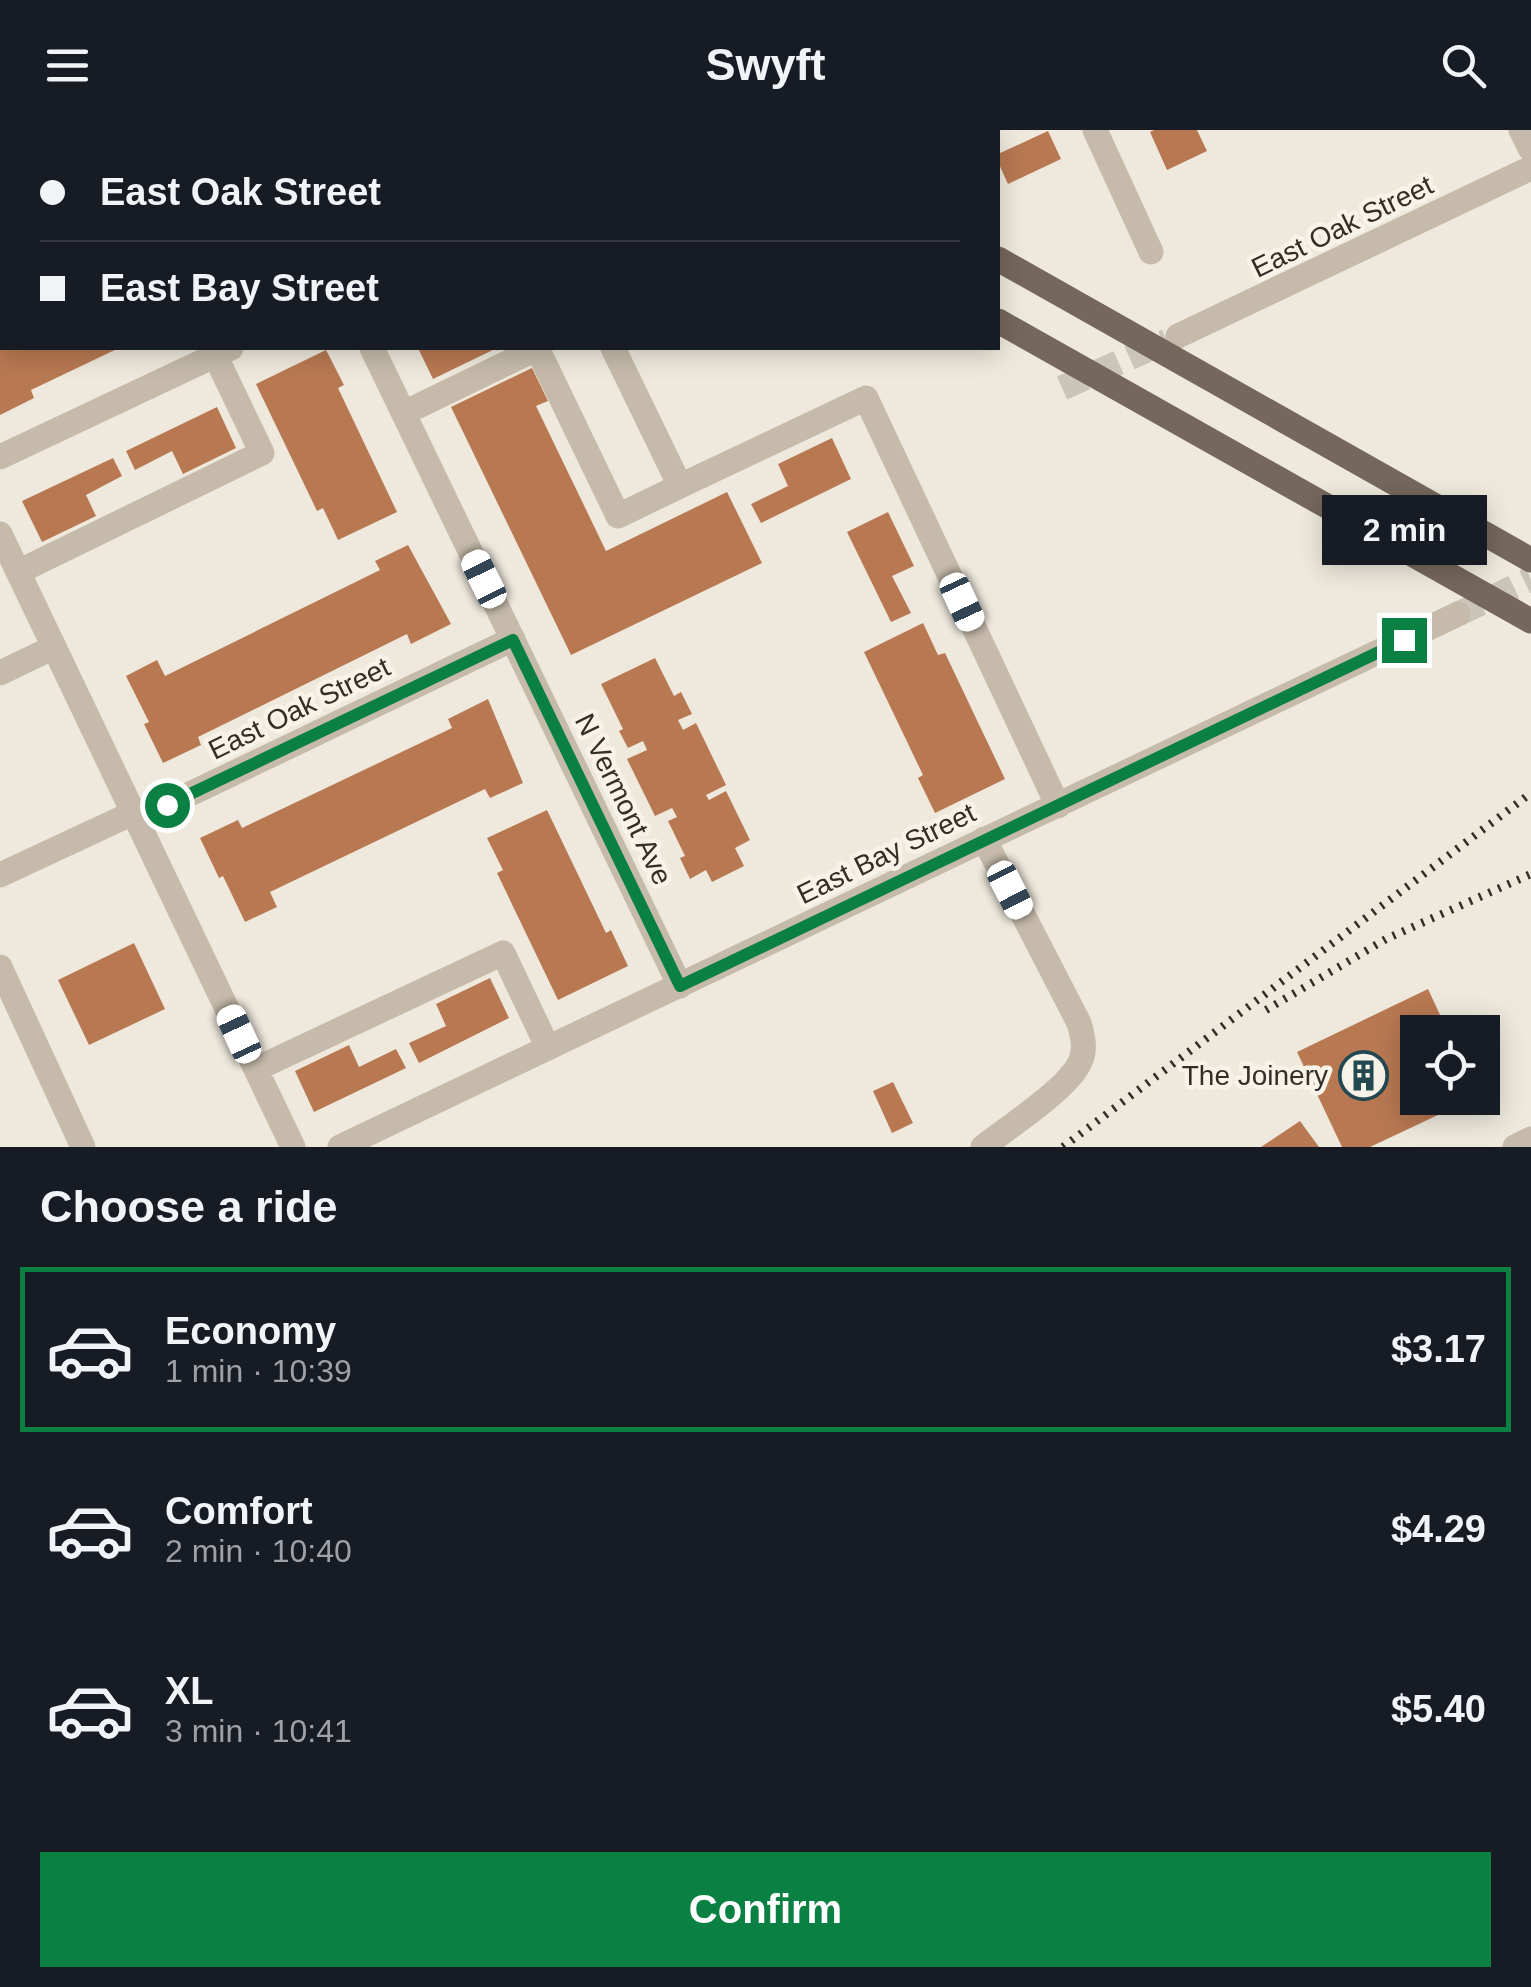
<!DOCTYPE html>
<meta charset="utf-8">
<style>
body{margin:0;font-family:Helvetica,sans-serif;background:#20242c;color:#f1f3f6;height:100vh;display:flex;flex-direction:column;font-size:38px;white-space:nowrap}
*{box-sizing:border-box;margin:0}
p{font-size:32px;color:#9ea1a6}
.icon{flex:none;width:55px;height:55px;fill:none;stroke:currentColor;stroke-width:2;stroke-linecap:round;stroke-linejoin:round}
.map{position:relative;height:1017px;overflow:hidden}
.sheet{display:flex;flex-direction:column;background:#171b24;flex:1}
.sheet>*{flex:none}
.banner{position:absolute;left:0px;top:0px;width:1000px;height:220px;box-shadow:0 5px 25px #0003;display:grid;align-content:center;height:220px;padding:0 40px;background:#171b24}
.tools{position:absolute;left:1400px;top:885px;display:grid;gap:20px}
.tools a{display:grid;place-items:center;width:100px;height:100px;border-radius:0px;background:#171b24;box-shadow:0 5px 25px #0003;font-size:50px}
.end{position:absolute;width:45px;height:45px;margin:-22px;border:12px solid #0b8043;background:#fff;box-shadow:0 0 0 5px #fff}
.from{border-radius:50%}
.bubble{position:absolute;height:70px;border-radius:0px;background:#171b24;box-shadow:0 5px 25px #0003;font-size:32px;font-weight:700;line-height:70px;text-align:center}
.car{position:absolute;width:30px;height:60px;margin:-30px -15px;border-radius:12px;box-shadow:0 0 8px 2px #0007;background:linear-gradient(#fff 24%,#345 0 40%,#fff 0 76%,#345 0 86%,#fff 0)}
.banner b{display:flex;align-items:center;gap:35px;height:95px;font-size:38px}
.banner b+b{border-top:2px solid #363941}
.banner i{width:25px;height:25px;background:#f1f3f6}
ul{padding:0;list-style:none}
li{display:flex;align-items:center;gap:30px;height:165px;margin:0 20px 15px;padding:0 20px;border:5px solid transparent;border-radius:0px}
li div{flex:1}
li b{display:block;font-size:38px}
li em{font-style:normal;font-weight:700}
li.active{border-color:#0b8043}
li>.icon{width:90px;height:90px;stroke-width:1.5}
h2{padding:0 40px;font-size:45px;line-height:120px}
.action{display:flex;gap:20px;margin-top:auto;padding:20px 40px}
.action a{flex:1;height:115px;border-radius:0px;background:#0b8043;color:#fff;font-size:40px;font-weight:700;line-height:115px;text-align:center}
header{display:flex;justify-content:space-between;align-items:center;height:130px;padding:0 40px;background:#171b24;font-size:45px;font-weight:700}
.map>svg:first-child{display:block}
.building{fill:#b87952}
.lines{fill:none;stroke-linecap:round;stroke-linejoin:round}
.minor-tunnel{stroke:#cac4b9;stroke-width:25;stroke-dasharray:25 12;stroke-linecap:butt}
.minor{stroke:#c6bbaa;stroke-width:25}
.major{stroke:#75675c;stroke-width:25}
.rail{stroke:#342e29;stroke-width:8;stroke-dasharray:2.5 8;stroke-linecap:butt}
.route{stroke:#0b8043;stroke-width:12}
.labels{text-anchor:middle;stroke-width:9;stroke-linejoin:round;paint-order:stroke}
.street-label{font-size:28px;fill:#342e29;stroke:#f7f3e9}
.poi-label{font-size:28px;fill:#342e29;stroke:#f7f3e9;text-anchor:end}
</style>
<header><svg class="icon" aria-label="menu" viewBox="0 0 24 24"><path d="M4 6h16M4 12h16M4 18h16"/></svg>Swyft<svg class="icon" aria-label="search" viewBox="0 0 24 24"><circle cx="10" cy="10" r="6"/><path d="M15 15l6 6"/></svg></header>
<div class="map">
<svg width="1531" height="1017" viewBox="0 0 1531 1017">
<rect width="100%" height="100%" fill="#efe9dd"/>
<path class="building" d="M 1154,0 L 1197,0 L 1207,21 L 1167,40 L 1150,2 Z
M 1048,1 L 1061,29 L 1008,54 L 998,32 L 998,24 Z
M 0,218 L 119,218 L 31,260 L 34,268 L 0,285 Z
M 418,218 L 497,218 L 433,249 Z
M 326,220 L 344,255 L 338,258 L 397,382 L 338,410 L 323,378 L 317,381 L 256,254 Z
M 532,238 L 548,271 L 536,276 L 606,421 L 727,362 L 762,433 L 571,525 L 451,277 Z
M 217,277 L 236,318 L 183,344 L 172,321 L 135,340 L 126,321 Z
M 832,308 L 851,349 L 761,393 L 751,374 L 788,356 L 778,334 Z
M 113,328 L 122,346 L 86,365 L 96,386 L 42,412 L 22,371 Z
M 888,382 L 914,436 L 892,446 L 911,483 L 891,492 L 847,402 Z
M 408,415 L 451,494 L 411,514 L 407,504 L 198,607 L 201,615 L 163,633 L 144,594 L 149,592 L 126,546 L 157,530 L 165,546 L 380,440 L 375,431 Z
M 923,493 L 938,525 L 945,523 L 1005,649 L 935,683 L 918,648 L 923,645 L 864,522 Z
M 655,528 L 674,566 L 681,562 L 692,584 L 678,590 L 683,600 L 696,593 L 726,655 L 706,665 L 709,670 L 726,661 L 750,710 L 735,718 L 744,736 L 712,752 L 706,740 L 690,749 L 680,728 L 685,726 L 668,691 L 677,687 L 672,678 L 655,686 L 627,629 L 647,620 L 643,611 L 628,618 L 619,601 L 623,599 L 601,554 Z
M 488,569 L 523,653 L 490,668 L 485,659 L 270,762 L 277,777 L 245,792 L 223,746 L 219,748 L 200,708 L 238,690 L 242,698 L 452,598 L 448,589 Z
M 547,680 L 606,803 L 611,800 L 628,836 L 558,870 L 497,743 L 503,740 L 487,708 Z
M 134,813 L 165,879 L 89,915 L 58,850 Z
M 490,848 L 509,888 L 419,933 L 409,913 L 446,896 L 436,874 Z
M 1428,859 L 1448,902 L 1418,902 L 1418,968 L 1474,968 L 1370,1017 L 1342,1017 L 1297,922 Z
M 349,915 L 359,937 L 396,919 L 406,938 L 314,982 L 295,941 Z
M 893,952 L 913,993 L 892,1003 L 873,961 Z
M 1300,991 L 1319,1017 L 1261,1017 Z"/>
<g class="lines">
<path class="minor-tunnel" d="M 694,2 L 699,0
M 1062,258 L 1167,211
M 1458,484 L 1531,449"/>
<path class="minor" d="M 1095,0 L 1151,122
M 1521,0 L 1531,20
M 0,158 L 2,157
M 1178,206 L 1531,38
M 372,218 L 680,856
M 537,218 L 618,386 L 680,356
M 613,218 L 680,356 L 866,268 L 1058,676
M 404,283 L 538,218
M 0,327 L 231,218
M 0,404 L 293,1017
M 18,442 L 262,323 L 215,225
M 0,543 L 54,517
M 0,745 L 133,683 L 167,675 L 513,509
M 0,837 L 83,1017
M 256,939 L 503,823 L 548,918
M 340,1017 L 1458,484
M 983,1017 C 1008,997 1068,959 1080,932 C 1086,919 1083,907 1079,893 L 984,709
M 1515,1017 L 1531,1009"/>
<path class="major" d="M 646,0 L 651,2
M 766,0 L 770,2
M 998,129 L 1531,430
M 998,191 L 1531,491"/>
<path class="rail" d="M 1266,880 L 1386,809 L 1531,744
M 1063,1017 L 1531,663"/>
</g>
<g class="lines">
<path class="route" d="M 167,675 L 513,510 L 680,856 L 1404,510"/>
</g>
<defs>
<symbol id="building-ring" viewBox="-11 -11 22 22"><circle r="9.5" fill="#f7f3e9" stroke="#234851" stroke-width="1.5"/><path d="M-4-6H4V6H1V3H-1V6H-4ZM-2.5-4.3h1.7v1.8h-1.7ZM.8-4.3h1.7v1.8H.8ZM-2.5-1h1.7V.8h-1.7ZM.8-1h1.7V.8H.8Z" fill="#234851"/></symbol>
</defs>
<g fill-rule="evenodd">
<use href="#building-ring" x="1336" y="918" width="55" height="55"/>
</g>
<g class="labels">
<g class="street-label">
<text transform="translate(1342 96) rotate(-26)" y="10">East Oak Street</text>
<text transform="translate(299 578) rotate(-26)" y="10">East Oak Street</text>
<text transform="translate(624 669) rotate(64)" y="10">N Vermont Ave</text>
<text transform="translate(886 723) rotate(-26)" y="10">East Bay Street</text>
</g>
<g class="poi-label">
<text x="1328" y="955">The Joinery</text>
</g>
</g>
</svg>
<div class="tools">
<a><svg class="icon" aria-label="locate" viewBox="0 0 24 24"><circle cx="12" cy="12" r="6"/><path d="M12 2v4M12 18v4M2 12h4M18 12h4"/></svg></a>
</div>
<i class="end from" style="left:167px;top:675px"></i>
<i class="end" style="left:1404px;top:510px"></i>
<div class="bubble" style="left:1322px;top:365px;width:165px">2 min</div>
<i class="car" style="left:484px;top:449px;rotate:334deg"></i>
<i class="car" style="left:962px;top:472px;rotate:155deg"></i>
<i class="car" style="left:1010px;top:760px;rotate:153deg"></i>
<i class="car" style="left:239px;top:904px;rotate:335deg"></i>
<div class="banner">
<b><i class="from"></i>East Oak Street</b>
<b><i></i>East Bay Street</b>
</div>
</div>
<section class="sheet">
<h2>Choose a ride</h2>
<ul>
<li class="active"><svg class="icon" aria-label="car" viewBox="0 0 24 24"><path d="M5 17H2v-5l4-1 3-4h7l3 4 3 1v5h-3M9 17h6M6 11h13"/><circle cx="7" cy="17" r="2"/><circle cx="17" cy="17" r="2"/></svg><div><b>Economy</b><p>1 min · 10:39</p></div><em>$3.17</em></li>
<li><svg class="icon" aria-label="car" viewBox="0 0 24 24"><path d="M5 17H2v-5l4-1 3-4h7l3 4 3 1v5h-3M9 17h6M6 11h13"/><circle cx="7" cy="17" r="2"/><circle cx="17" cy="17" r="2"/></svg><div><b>Comfort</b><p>2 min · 10:40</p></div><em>$4.29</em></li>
<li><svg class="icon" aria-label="car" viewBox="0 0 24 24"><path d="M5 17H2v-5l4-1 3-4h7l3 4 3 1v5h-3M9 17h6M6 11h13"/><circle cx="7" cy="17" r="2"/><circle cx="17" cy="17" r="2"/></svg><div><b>XL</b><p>3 min · 10:41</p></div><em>$5.40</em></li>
</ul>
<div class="action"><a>Confirm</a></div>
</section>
